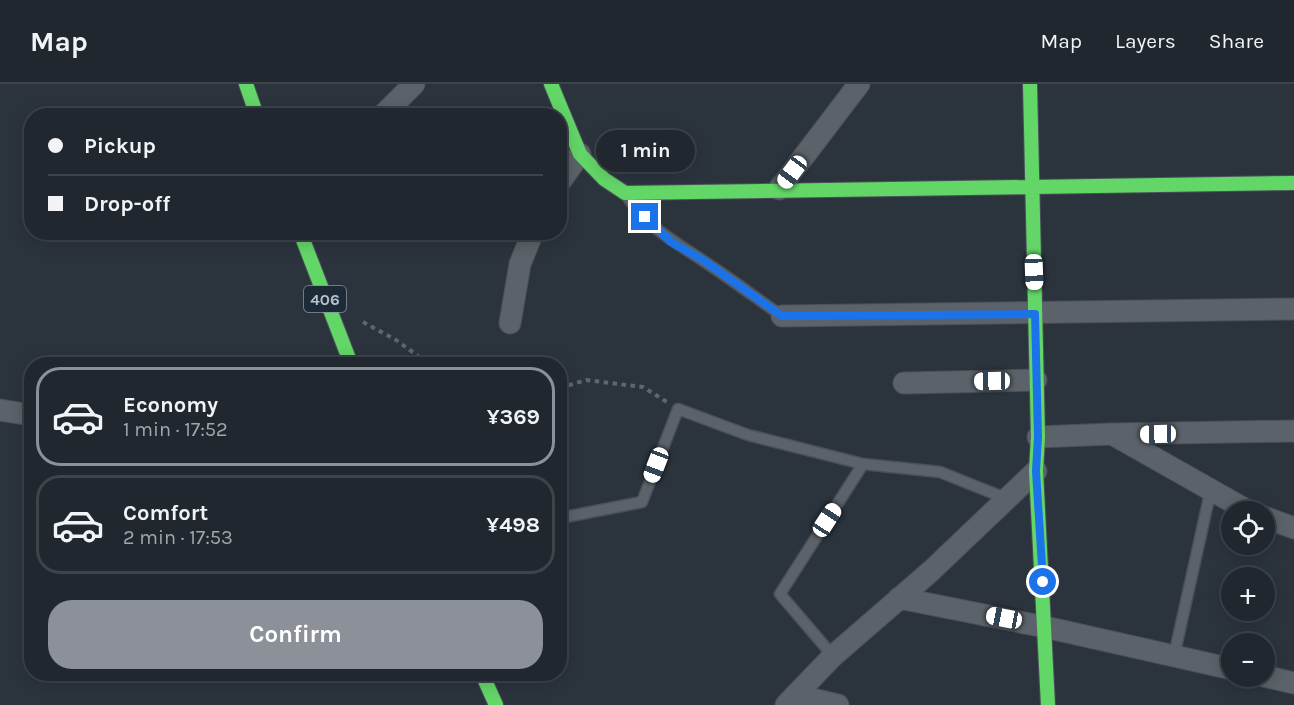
<!DOCTYPE html>
<meta charset="utf-8">
<style>
body{margin:0;font-family:Karla,sans-serif;background:#282f36;color:#f1f3f6;height:100vh;display:flex;flex-direction:column;font-size:22px;white-space:nowrap}
*{box-sizing:border-box;margin:0}
p{font-size:20px;color:#a2a5aa}
.icon{flex:none;width:33px;height:33px;fill:none;stroke:currentColor;stroke-width:2;stroke-linecap:round;stroke-linejoin:round}
.map{position:relative;flex:1;overflow:hidden}
.details{position:absolute;left:24px;top:273px;width:543px;height:324px;display:flex;flex-direction:column;background:#20272e;border-radius:24px;box-shadow:0 3px 15px #0003,0 0 0 2px #3d444a}
.details>*{flex:none}
.guide{position:absolute;left:24px;top:24px;width:543px;height:132px;border-radius:24px;box-shadow:0 3px 15px #0003,0 0 0 2px #3d444a;display:grid;align-content:center;height:132px;padding:0 24px;background:#20272e}
.buttons{position:absolute;left:1221px;top:417px;display:grid;gap:12px}
.buttons a{display:grid;place-items:center;width:54px;height:54px;border-radius:50%;background:#20272e;box-shadow:0 3px 15px #0003,0 0 0 2px #3d444a;font-size:30px}
.end{position:absolute;width:27px;height:27px;margin:-14px;border:8px solid #1a73e8;background:#fff;box-shadow:0 0 0 3px #fff}
.from{border-radius:50%}
.bubble{position:absolute;height:42px;border-radius:21px;background:#20272e;box-shadow:0 3px 15px #0003,0 0 0 2px #3d444a;font-size:20px;font-weight:700;line-height:42px;text-align:center}
.car{position:absolute;width:18px;height:36px;margin:-18px -9px;border-radius:8px;box-shadow:0 0 4px 2px #0007;background:linear-gradient(#fff 24%,#345 0 40%,#fff 0 76%,#345 0 86%,#fff 0)}
.guide b{display:flex;align-items:center;gap:21px;height:57px;font-size:22px}
.guide b+b{border-top:2px solid #3d444a}
.guide i{width:15px;height:15px;background:#f1f3f6}
ul{padding:10px 0 0;list-style:none}
li{display:flex;align-items:center;gap:18px;height:99px;margin:0 12px 9px;padding:0 12px;border:3px solid #3d444a;border-radius:24px}
li div{flex:1}
li b{display:block;font-size:22px}
li em{font-style:normal;font-weight:700}
li.on{border-color:#8c9099}
li>.icon{width:54px;height:54px;stroke-width:1.5}
.primary-button{display:flex;gap:12px;margin-top:auto;padding:12px 24px}
.primary-button a{flex:1;height:69px;border-radius:24px;background:#8c9099;color:#fff;font-size:24px;font-weight:700;line-height:69px;text-align:center}
header{display:flex;align-items:center;gap:36px;box-sizing:border-box;height:84px;padding:0 30px;background:#20272e;border-bottom:2px solid #3d444a}
header strong{font-size:28px}
nav{display:flex;gap:33px;margin-inline-start:auto;font-size:21px}
.map>svg:first-child{display:block}
.lines{fill:none;stroke-linecap:round;stroke-linejoin:round}
.lane-casing{stroke:#4a5057;stroke-width:13}
.street-casing{stroke:#4a5057;stroke-width:23}
.fast-casing{stroke:#4a5057;stroke-width:16}
.path{stroke:#5f666d;stroke-width:4;stroke-dasharray:4.5 4.5;stroke-linecap:butt}
.lane{stroke:#5c6269;stroke-width:10}
.street{stroke:#5c6269;stroke-width:21}
.fast{stroke:#63d668;stroke-width:14}
.route{stroke:#1a73e8;stroke-width:8}
.labels{text-anchor:middle;stroke-width:5;stroke-linejoin:round;paint-order:stroke}
.shield{fill:#1d2a38;stroke:#8893a0;stroke-width:1.5}
.shield-label{font-size:16px;font-weight:bold;fill:#b6c0cd}
</style>
<header>
<strong>Map</strong>
<nav><a>Map</a><a>Layers</a><a>Share</a></nav>
</header>
<div class="map">
<svg width="1294" height="621" viewBox="0 0 1294 621">
<rect width="100%" height="100%" fill="#2b343d"/>
<g class="lines">
<defs>
<path id="lane" d="M 627,112 C 645,142 677,159 705,178 C 731,195 756,214 782,232
M 560,434 L 642,418 L 678,325 L 748,351 L 863,380 L 940,388 L 1005,414
M 833,572 L 780,510 L 863,380
M 1174,572 L 1211,405"/>
<path id="street" d="M 382,32 L 414,0
M 560,98 L 580,70
M 779,105 L 859,0
M 782,232 L 1294,225
M 510,239 L 520,180 L 533,148
M 904,299 L 1036,296
M 0,326 L 32,331
M 1115,350 L 1294,347
M 1038,353 L 1112,350 L 1250,428
M 1264,433 L 1294,444
M 899,514 L 1045,543 L 1232,585
M 1264,592 L 1294,599
M 795,611 L 838,621
M 786,621 L 833,572 L 931,487 L 1036,387"/>
<path id="fast" d="M 246,0 L 257,32
M 551,0 L 580,70 L 604,95 L 625,109 L 1294,99
M 1030,0 L 1038,353 L 1036,387 L 1048,621
M 300,148 L 351,280
M 482,590 L 496,621"/>
</defs>
<use href="#lane" class="lane-casing"/>
<use href="#street" class="street-casing"/>
<use href="#fast" class="fast-casing"/>
<path class="path" d="M 363,238 L 396,256 L 429,280
M 560,304 L 586,296 L 643,303 L 667,318"/>
<use href="#lane" class="lane"/>
<use href="#street" class="street"/>
<use href="#fast" class="fast"/>
</g>
<g class="lines">
<path class="route" d="M 645,133 L 671,158 L 703,176 L 782,232 L 1035,230 L 1038,353 L 1036,387 L 1043,498"/>
</g>
<g class="labels">
<rect class="shield" x="304" y="202" width="42" height="26" rx="4.5"/>
<g class="shield-label">
<text x="325" y="221">406</text>
</g>
</g>
</svg>
<div class="buttons">
<a><svg class="icon" aria-label="locate" viewBox="0 0 24 24"><circle cx="12" cy="12" r="6"/><path d="M12 2v4M12 18v4M2 12h4M18 12h4"/></svg></a>
<a>+</a>
<a>−</a>
</div>
<i class="end from" style="left:1043px;top:498px"></i>
<i class="end" style="left:645px;top:133px"></i>
<div class="bubble" style="left:596px;top:46px;width:99px">1 min</div>
<i class="car" style="left:792px;top:88px;rotate:217deg"></i>
<i class="car" style="left:1034px;top:188px;rotate:178deg"></i>
<i class="car" style="left:992px;top:297px;rotate:269deg"></i>
<i class="car" style="left:1158px;top:350px;rotate:269deg"></i>
<i class="car" style="left:656px;top:381px;rotate:201deg"></i>
<i class="car" style="left:827px;top:436px;rotate:33deg"></i>
<i class="car" style="left:1004px;top:534px;rotate:281deg"></i>
<div class="guide">
<b><i class="from"></i>Pickup</b>
<b><i></i>Drop-off</b>
</div>
<section class="details">
<ul>
<li class="on"><svg class="icon" aria-label="car" viewBox="0 0 24 24"><path d="M5 17H2v-5l4-1 3-4h7l3 4 3 1v5h-3M9 17h6M6 11h13"/><circle cx="7" cy="17" r="2"/><circle cx="17" cy="17" r="2"/></svg><div><b>Economy</b><p>1 min · 17:52</p></div><em>¥369</em></li>
<li><svg class="icon" aria-label="car" viewBox="0 0 24 24"><path d="M5 17H2v-5l4-1 3-4h7l3 4 3 1v5h-3M9 17h6M6 11h13"/><circle cx="7" cy="17" r="2"/><circle cx="17" cy="17" r="2"/></svg><div><b>Comfort</b><p>2 min · 17:53</p></div><em>¥498</em></li>
</ul>
<div class="primary-button"><a>Confirm</a></div>
</section>
</div>
